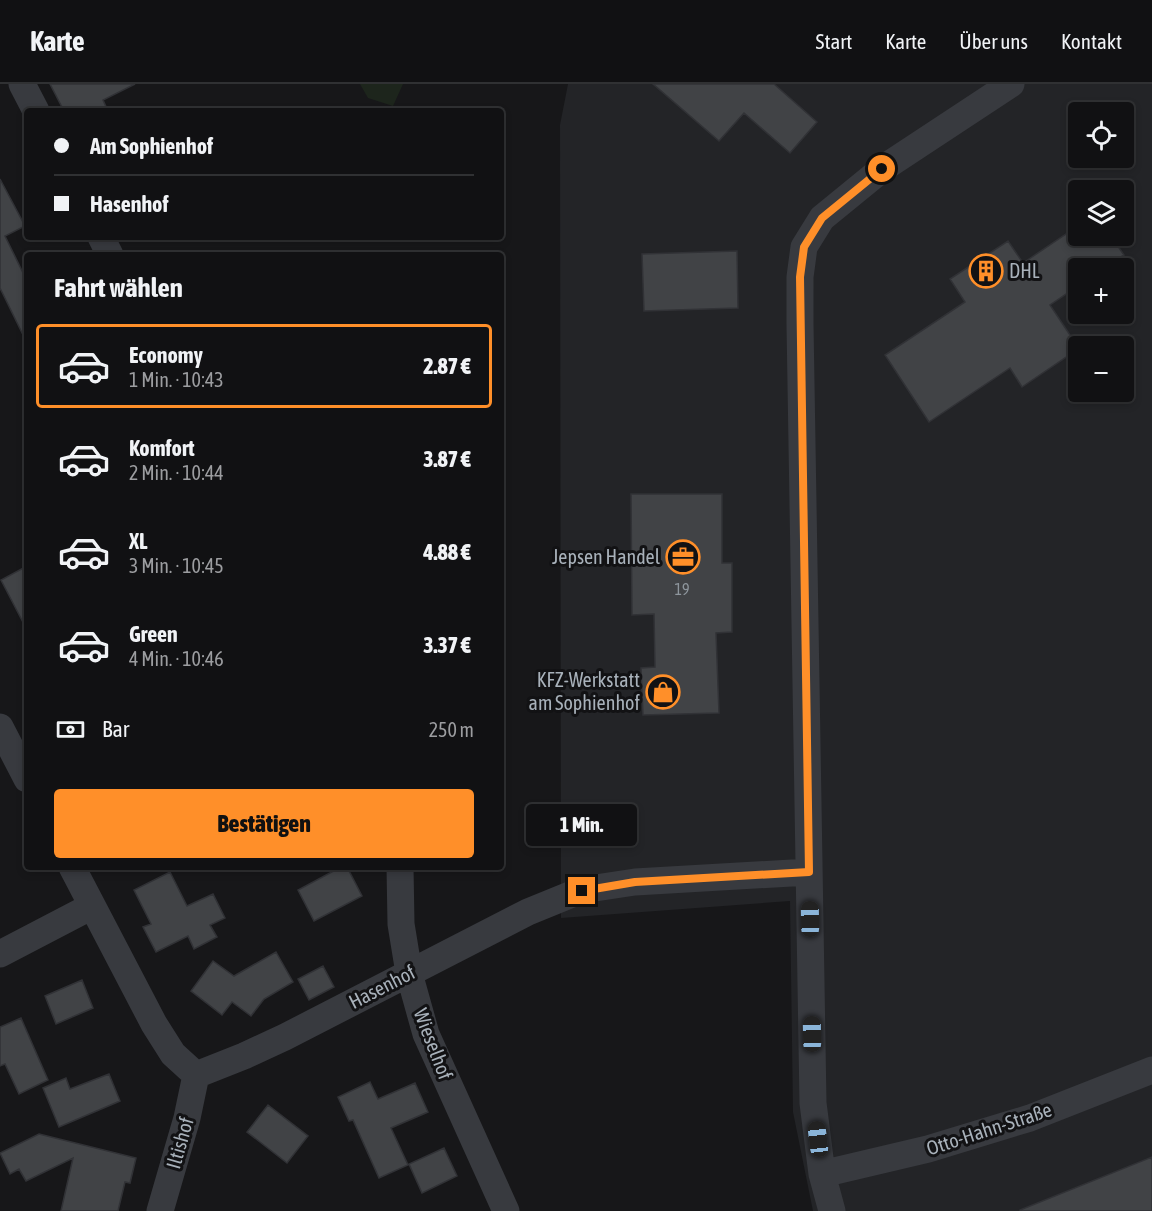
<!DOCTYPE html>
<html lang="de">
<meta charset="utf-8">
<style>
body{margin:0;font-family:"Asap Condensed",sans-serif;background:#1e1f21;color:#f1f3f6;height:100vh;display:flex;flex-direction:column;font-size:22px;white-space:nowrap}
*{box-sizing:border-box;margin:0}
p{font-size:20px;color:#9c9da0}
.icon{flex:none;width:33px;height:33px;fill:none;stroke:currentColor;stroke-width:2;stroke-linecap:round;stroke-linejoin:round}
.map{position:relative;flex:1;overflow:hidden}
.details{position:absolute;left:24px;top:168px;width:480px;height:618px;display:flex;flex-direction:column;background:#111113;border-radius:6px;box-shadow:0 3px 9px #0003,0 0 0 2px #303133}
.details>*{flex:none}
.hud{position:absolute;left:24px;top:24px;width:480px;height:132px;border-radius:6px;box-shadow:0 3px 9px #0003,0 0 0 2px #303133;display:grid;align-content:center;height:132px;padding:0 30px;background:#111113}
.controls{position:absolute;left:1068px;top:18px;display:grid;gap:12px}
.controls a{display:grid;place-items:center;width:66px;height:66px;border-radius:6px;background:#111113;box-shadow:0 3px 9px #0003,0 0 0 2px #303133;font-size:30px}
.end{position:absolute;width:27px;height:27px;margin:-14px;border:8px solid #ff8f29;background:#111;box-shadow:0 0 0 3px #111}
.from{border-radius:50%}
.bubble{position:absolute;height:42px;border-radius:6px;background:#111113;box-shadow:0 3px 9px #0003,0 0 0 2px #303133;font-size:20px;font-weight:800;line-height:42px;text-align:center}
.car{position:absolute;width:18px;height:36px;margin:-18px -9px;border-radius:8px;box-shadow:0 0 4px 2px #0007;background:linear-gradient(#222 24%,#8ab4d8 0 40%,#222 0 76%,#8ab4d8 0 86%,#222 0)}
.hud b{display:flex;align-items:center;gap:21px;height:57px;font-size:22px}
.hud b+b{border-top:2px solid #303133}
.hud i{width:15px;height:15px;background:#f1f3f6}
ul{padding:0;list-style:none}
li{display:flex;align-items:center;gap:18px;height:84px;margin:0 12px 9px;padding:0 18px;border:3px solid transparent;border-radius:6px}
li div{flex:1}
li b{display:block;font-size:22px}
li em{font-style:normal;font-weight:800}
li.active{border-color:#ff8f29}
li>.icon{width:54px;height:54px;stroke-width:1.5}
h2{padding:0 30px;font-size:27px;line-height:72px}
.pay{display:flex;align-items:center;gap:15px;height:66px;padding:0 30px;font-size:22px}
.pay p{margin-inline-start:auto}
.primary-button{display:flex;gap:12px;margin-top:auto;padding:12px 30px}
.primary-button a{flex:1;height:69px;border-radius:6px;background:#ff8f29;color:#111;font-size:24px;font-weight:800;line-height:69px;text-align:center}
header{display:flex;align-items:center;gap:36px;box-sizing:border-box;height:84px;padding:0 30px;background:#111113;border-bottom:2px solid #303133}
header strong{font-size:28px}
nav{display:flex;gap:33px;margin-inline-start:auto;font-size:21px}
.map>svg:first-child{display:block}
.built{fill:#232427;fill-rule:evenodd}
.green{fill:#1d251c}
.building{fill:#414346;stroke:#313236;stroke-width:1.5}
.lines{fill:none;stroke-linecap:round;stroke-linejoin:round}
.street{stroke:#383a3f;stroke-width:27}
.route{stroke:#ff8f29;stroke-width:8}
.labels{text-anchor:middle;stroke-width:6;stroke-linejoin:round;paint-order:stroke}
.number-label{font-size:16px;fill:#8e969d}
.poi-label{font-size:20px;fill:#a8b1ba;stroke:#121214;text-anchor:end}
.street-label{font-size:20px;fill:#a8b1ba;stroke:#121214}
</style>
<header>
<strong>Karte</strong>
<nav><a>Start</a><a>Karte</a><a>Über uns</a><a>Kontakt</a></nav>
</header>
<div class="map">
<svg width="1152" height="1127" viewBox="0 0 1152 1127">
<rect width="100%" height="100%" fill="#171719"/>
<path class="built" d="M 568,0 L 1152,0 L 1152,1127 L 813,1127 L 793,1028 L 790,817 L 561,834 L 560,41 ZM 1078,28 L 1124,28 L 1124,74 L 1078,74 ZM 1078,106 L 1124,106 L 1124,152 L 1078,152 ZM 1078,184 L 1124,184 L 1124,230 L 1078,230 ZM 1078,262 L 1124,262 L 1124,308 L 1078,308 Z"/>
<path class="green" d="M 360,0 L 403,0 L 393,22 L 368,14 Z"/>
<path class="building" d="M 50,0 L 135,0 L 103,16 L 108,27 L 64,27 Z
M 653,0 L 774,0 L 817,38 L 790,69 L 744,29 L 719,57 Z
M 0,95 L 25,142 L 5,152 L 27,197 L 27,259 L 0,204 Z
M 1078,142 L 1078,152 L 1111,152 L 1124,171 L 1104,184 L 1078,184 L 1078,202 L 1050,221 L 1078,263 L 1078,265 L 1022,303 L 1010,284 L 929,338 L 885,271 L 965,218 L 950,195 L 1008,157 L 1023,179 Z
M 737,167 L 738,224 L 644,227 L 642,170 Z
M 631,410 L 722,410 L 722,479 L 732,479 L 732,548 L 716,549 L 719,629 L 643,631 L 641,584 L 655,583 L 654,530 L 632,531 Z
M 27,482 L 27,546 L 1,496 Z
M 341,783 L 347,783 L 362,812 L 314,837 L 298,806 Z
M 170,788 L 187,822 L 213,810 L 225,834 L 210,841 L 217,853 L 194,865 L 188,852 L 156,868 L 143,843 L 151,840 L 134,806 Z
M 276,868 L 293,898 L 264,915 L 251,932 L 232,918 L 222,931 L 191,907 L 213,877 L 234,892 Z
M 323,882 L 334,903 L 309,916 L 298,895 Z
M 82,896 L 93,924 L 56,940 L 45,912 Z
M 21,934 L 48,996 L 19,1010 L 5,980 L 0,982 L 0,943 Z
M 109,990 L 120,1017 L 59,1043 L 43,1004 L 66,994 L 70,1005 Z
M 370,998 L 378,1015 L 415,999 L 428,1028 L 391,1044 L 408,1081 L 379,1094 L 353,1036 L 349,1037 L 338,1013 Z
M 268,1021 L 308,1052 L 287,1079 L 247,1048 Z
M 39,1050 L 136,1074 L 130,1099 L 125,1098 L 118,1127 L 61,1127 L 73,1074 L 26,1097 L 19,1085 L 10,1090 L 0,1069 Z
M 444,1064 L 457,1092 L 422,1109 L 409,1080 Z
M 1152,1073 L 1152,1127 L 1020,1127 L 1020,1126 Z"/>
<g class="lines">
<path class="street" d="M 22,0 L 36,27
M 101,153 L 110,171
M 0,643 L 27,695
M 72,783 L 154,940 L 173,970 L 196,991 L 244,972 L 285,953 L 528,828 L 582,806 L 635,798 L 809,788
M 400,783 L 401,840 L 409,889 L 426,950 L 506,1127
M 0,870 L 92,822
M 822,1090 L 928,1065 L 1030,1034 L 1152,986
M 160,1127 L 187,1034 L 196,991
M 832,1127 L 822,1090 L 813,1019 L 800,240 L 800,193 L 804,163 L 822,134 L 882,85 L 1011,0"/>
</g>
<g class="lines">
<path class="route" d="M 582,807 L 635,798 L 809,788 L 800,193 L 804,163 L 822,134 L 882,85"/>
</g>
<defs>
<symbol id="building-ring" viewBox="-11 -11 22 22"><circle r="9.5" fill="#121214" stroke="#ff8f29" stroke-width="1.5"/><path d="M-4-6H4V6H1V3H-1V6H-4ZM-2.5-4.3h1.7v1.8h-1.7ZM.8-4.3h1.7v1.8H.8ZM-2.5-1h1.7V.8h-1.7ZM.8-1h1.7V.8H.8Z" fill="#ff8f29"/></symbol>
<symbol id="office-ring" viewBox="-11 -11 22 22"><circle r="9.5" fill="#121214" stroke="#ff8f29" stroke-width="1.5"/><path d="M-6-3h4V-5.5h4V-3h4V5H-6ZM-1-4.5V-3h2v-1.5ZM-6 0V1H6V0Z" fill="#ff8f29"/></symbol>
<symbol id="shop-ring" viewBox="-11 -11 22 22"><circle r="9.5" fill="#121214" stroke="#ff8f29" stroke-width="1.5"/><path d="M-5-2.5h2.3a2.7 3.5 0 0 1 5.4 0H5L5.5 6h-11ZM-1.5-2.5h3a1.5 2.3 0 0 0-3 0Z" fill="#ff8f29"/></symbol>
</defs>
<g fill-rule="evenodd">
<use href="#building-ring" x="967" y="168" width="38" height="38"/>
<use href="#office-ring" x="664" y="454" width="38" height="38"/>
<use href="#shop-ring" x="644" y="589" width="38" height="38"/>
</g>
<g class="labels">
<g class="number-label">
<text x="682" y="511">19</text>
</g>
<g class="poi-label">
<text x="1009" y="194" text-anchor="start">DHL</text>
<text x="660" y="480">Jepsen Handel</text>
<text x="640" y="603">KFZ-Werkstatt<tspan x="640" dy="23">am Sophienhof</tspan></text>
</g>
<g class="street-label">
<text transform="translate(382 903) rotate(-27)" y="7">Hasenhof</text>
<text transform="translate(433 960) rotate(69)" y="7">Wieselhof</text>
<text transform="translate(989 1045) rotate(-18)" y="7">Otto-Hahn-Straße</text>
<text transform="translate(180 1059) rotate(-74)" y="7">Iltishof</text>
</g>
</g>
</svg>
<div class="controls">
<a><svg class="icon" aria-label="locate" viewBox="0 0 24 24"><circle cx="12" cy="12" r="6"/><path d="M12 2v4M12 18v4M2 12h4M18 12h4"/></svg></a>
<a><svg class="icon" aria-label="layers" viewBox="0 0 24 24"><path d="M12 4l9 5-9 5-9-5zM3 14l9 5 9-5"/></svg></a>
<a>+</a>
<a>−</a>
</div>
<i class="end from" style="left:882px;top:85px"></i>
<i class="end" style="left:582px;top:807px"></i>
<div class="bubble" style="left:526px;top:720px;width:111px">1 Min.</div>
<i class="car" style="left:810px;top:835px;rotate:359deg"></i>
<i class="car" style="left:812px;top:950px;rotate:359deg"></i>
<i class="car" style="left:818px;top:1055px;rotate:353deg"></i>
<div class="hud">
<b><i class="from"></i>Am Sophienhof</b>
<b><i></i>Hasenhof</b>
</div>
<section class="details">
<h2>Fahrt wählen</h2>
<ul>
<li class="active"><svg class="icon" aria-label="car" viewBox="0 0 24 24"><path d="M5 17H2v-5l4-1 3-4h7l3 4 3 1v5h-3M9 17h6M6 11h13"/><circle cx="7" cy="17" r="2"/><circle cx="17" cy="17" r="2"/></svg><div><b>Economy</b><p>1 Min. · 10:43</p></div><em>2.87 €</em></li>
<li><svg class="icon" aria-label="car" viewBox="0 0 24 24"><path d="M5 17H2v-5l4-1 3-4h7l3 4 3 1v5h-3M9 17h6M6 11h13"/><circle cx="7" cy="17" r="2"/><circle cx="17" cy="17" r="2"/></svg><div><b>Komfort</b><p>2 Min. · 10:44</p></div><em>3.87 €</em></li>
<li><svg class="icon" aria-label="car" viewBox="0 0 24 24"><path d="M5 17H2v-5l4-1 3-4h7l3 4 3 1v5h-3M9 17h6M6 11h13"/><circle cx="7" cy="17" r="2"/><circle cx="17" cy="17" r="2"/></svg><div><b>XL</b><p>3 Min. · 10:45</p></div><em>4.88 €</em></li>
<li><svg class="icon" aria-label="car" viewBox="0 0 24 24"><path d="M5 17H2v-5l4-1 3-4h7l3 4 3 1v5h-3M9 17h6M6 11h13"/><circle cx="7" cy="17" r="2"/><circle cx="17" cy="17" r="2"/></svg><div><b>Green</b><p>4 Min. · 10:46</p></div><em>3.37 €</em></li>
</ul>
<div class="pay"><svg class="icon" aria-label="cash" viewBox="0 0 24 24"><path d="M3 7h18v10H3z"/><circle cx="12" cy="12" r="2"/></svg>Bar<p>250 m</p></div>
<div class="primary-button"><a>Bestätigen</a></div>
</section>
</div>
